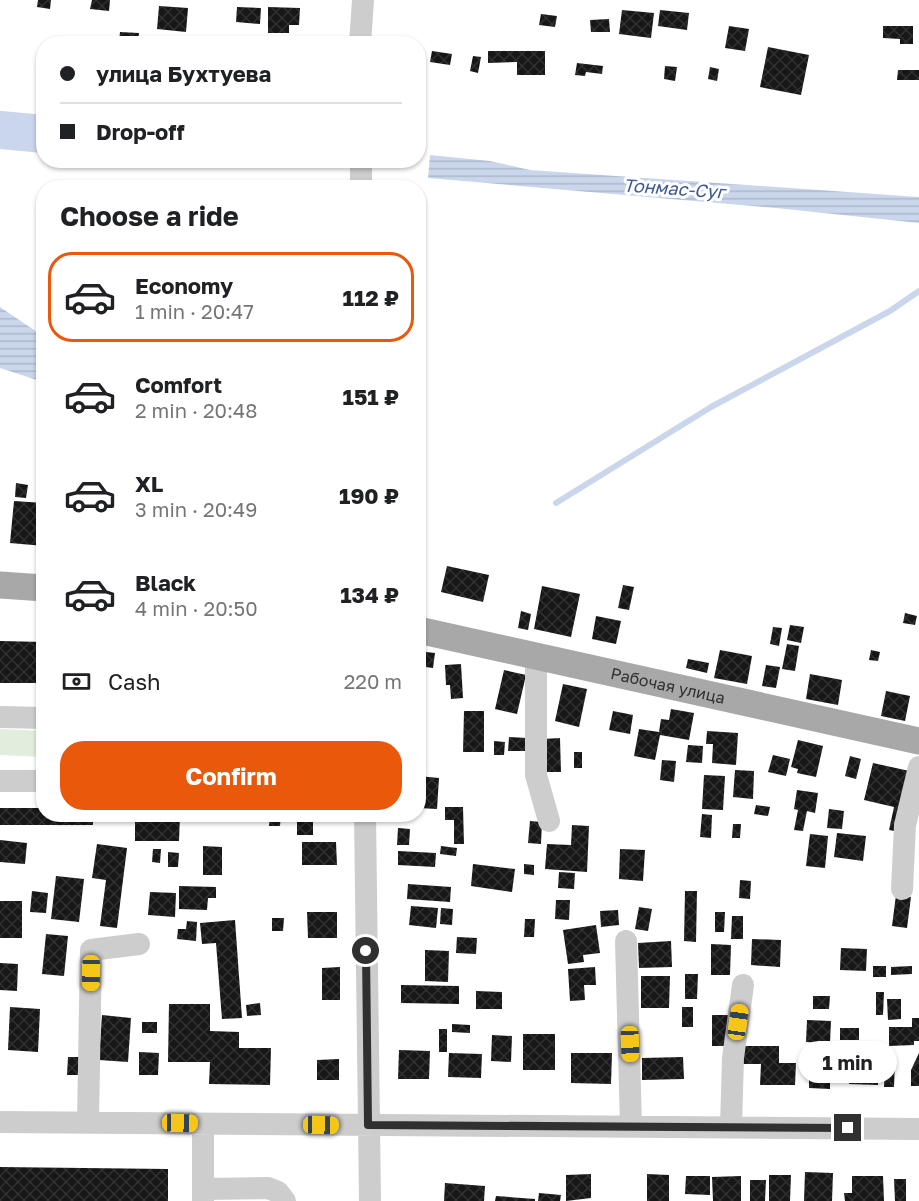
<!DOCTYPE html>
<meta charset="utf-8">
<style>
body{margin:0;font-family:"Golos Text",sans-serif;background:#f6f6f6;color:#202124;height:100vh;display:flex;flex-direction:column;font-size:22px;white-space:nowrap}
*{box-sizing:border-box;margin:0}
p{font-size:20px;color:#757577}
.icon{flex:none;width:33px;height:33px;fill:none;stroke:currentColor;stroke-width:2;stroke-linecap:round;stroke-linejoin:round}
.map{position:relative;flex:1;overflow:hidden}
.panel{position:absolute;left:36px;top:180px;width:390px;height:642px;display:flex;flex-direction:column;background:#fff;border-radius:24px;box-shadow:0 2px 4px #0004}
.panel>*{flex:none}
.top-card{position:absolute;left:36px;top:36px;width:390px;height:132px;border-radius:24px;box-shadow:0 2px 4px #0004;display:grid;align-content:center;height:132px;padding:0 24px;background:#fff}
.end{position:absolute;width:27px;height:27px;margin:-14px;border:8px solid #303030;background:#fff;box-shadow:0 0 0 3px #fff}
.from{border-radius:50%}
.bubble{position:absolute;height:42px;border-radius:21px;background:#fff;box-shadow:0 2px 4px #0004;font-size:20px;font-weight:700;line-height:42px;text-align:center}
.car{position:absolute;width:18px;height:36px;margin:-18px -9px;border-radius:8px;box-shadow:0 0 4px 2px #0007;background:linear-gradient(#f5c518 24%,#345 0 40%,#f5c518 0 76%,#345 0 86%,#f5c518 0)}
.top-card b{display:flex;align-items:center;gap:21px;height:57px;font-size:22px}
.top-card b+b{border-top:2px solid #e0e0e0}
.top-card i{width:15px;height:15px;background:#202124}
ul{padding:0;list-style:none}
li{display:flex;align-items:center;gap:18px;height:90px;margin:0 12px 9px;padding:0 12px;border:3px solid transparent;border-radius:24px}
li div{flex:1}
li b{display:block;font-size:22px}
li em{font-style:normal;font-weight:700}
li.on{border-color:#ea580c}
li>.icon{width:54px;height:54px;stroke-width:1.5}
h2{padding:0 24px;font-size:27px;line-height:72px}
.pay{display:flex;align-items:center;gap:15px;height:66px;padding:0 24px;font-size:22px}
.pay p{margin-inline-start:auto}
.cta{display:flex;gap:12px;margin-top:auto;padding:12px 24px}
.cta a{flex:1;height:69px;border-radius:24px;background:#ea580c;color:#fff;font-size:24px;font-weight:700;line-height:69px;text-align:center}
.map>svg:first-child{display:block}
.park{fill:#e2edde}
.water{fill:url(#water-rules)}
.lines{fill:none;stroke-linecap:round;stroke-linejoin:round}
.stream{stroke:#cad6ec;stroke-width:6}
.river{stroke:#cad6ec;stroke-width:38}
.building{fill:url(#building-cross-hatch)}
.minor{stroke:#cdcdcd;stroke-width:22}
.major{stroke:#a8a8a8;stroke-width:27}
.route{stroke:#303030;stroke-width:8}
.labels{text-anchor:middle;stroke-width:6;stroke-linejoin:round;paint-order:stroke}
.street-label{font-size:16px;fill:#303030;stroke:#fff}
.water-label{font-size:18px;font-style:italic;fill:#3d5a93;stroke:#fff}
</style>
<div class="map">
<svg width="919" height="1201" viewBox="0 0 919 1201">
<defs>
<pattern id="water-rules" width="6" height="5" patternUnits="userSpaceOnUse" patternTransform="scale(1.5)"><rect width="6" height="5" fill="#cad6ec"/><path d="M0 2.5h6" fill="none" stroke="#aeb8cb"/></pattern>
<pattern id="building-cross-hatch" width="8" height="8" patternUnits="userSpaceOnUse" patternTransform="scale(1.5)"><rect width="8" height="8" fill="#171717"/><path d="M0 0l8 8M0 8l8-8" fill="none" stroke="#303030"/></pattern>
</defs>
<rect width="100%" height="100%" fill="#fff"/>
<path class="park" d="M 0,729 L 43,731 L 43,757 L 0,755 Z"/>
<path class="water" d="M 430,155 L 490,161 L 530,170 L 919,197 L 919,223 L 776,208 L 428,178 Z
M 0,307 L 43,336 L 43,382 L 0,368 Z"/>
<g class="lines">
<path class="stream" d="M 556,503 L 711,407 L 890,311 L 919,291"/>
<path class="river" d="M 0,130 L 44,134"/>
</g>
<path class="building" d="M 38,0 L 51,0 L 50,9 L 37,7 Z
M 92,0 L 110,0 L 109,11 L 90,9 Z
M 159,6 L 188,8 L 186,32 L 157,29 Z
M 237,7 L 261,8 L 260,24 L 236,22 Z
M 268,7 L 300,8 L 299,25 L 289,25 L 289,33 L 268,33 Z
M 622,10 L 654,13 L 651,38 L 619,34 Z
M 660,10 L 689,13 L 687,30 L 658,26 Z
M 541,14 L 557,16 L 555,27 L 539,25 Z
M 609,19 L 610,32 L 591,32 L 590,20 Z
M 729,26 L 749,29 L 745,51 L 725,48 Z
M 883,26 L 913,26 L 913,44 L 900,44 L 900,39 L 883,38 Z
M 120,32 L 139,33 L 138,42 L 119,41 Z
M 768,47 L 809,55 L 801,95 L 760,87 Z
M 432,51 L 452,54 L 450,65 L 430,62 Z
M 488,51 L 545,51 L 545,75 L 517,75 L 517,62 L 488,63 Z
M 473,56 L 481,57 L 478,73 L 470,71 Z
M 577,63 L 603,66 L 602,74 L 586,72 L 585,76 L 575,75 Z
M 665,66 L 677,67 L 675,81 L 664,79 Z
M 710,67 L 719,69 L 717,81 L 708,79 Z
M 898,70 L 919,70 L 919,80 L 897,80 Z
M 16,483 L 28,485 L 26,498 L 15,497 Z
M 14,501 L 44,503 L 44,546 L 10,543 Z
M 447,566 L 489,575 L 483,602 L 441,592 Z
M 623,585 L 634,587 L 629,610 L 618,608 Z
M 542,586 L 580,594 L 571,637 L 534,629 Z
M 521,611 L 531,614 L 528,630 L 518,628 Z
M 905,613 L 917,616 L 915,625 L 903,623 Z
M 596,616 L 621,621 L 616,644 L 592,639 Z
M 790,625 L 804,627 L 801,643 L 787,640 Z
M 773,627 L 782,628 L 779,646 L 770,644 Z
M 0,641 L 44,642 L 44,683 L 0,683 Z
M 787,644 L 799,646 L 795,671 L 782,669 Z
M 720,650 L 752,656 L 747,684 L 714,678 Z
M 871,650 L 880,652 L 878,661 L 869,660 Z
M 418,651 L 435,653 L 433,668 L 418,666 Z
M 688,659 L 709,663 L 707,673 L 686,668 Z
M 461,664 L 463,698 L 451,699 L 450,685 L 446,685 L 445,665 Z
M 766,665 L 780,667 L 776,688 L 762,686 Z
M 504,670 L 526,675 L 517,714 L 495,709 Z
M 810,674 L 842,680 L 838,705 L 806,699 Z
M 563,684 L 587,689 L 579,727 L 555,721 Z
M 886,691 L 910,696 L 905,721 L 881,716 Z
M 671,709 L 694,713 L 689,740 L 660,735 L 655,760 L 634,756 L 639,729 L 659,732 L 661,719 L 669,720 Z
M 464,711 L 484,711 L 484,752 L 463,752 Z
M 613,711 L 633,715 L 630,734 L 609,730 Z
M 418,714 L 424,714 L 425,740 L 418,740 Z
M 707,731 L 738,733 L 736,765 L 712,763 L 713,744 L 706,744 Z
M 509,737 L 527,738 L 526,751 L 508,751 Z
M 560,738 L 561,772 L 544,772 L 543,739 Z
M 798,740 L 823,746 L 816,777 L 797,773 L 798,769 L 791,767 Z
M 494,741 L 505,742 L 504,755 L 494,755 Z
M 688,745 L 703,746 L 702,763 L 686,762 Z
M 574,752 L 582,752 L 582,768 L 574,768 Z
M 773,755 L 790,759 L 786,776 L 768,772 Z
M 850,756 L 861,759 L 856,779 L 845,776 Z
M 662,760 L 676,761 L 674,782 L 660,780 Z
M 873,763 L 914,772 L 899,832 L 889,830 L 894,807 L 864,800 Z
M 735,770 L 754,771 L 753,799 L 733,797 Z
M 704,775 L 725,776 L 723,810 L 702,809 Z
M 418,776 L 439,778 L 437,809 L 418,808 Z
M 797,790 L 818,793 L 815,813 L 807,811 L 803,831 L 794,830 L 798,810 L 794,809 Z
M 756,805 L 770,807 L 768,816 L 754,814 Z
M 445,807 L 463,807 L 464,844 L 454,844 L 454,820 L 445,820 Z
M 0,808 L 44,808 L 44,814 L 93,814 L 93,825 L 0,825 Z
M 829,809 L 844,811 L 842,829 L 827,828 Z
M 135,814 L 180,814 L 179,841 L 135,841 Z
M 270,814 L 281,815 L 280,826 L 269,826 Z
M 702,814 L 712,815 L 711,838 L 700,837 Z
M 297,815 L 313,815 L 313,835 L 297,835 Z
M 530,821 L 542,822 L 541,844 L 528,843 Z
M 733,824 L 741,824 L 740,838 L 732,838 Z
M 572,825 L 589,826 L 587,872 L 545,869 L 547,844 L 571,845 Z
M 398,828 L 410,829 L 409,845 L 397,845 Z
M 837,833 L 866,836 L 863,861 L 834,857 Z
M 810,834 L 828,836 L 825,868 L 806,866 Z
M 0,840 L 27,843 L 25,864 L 0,862 Z
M 302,842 L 336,842 L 337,865 L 302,865 Z
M 97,844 L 127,848 L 117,928 L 100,926 L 106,880 L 92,878 Z
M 203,846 L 222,847 L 222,875 L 203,875 Z
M 441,846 L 457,848 L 456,856 L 440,854 Z
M 153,849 L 161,849 L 160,863 L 152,862 Z
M 620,849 L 645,850 L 643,881 L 619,879 Z
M 398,851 L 436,853 L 435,867 L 398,865 Z
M 168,852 L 179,853 L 178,867 L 168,867 Z
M 473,864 L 515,869 L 512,892 L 471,886 Z
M 524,864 L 534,865 L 534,875 L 524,874 Z
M 559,872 L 575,873 L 574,889 L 558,888 Z
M 56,876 L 84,879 L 79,922 L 51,919 Z
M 740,880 L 751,881 L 750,899 L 739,898 Z
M 408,884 L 451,887 L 450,902 L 407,899 Z
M 179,886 L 216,887 L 216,898 L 208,898 L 207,910 L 179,909 Z
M 32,891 L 48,893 L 46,913 L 30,912 Z
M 685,891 L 697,891 L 696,942 L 684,941 Z
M 150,892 L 176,893 L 175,917 L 148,915 Z
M 896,895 L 911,897 L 907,928 L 892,926 Z
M 556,900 L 570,900 L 569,920 L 555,919 Z
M 0,901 L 22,901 L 22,938 L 0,938 Z
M 411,906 L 438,908 L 436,928 L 409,925 Z
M 639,907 L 652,909 L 648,931 L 635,929 Z
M 441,908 L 453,909 L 452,925 L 440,924 Z
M 618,910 L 619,925 L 601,927 L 600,911 Z
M 307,912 L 337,912 L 337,938 L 308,938 Z
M 715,912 L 725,912 L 724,932 L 715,932 Z
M 732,916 L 743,916 L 743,939 L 731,939 Z
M 272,918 L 284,918 L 283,931 L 272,931 Z
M 525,919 L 535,919 L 534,937 L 524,937 Z
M 235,920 L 242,1018 L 222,1019 L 216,943 L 202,944 L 200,923 Z
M 187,921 L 197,922 L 196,941 L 177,939 L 178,929 L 186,929 Z
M 596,925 L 600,953 L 583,955 L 584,962 L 568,964 L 563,930 Z
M 46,934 L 68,936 L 64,976 L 42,974 Z
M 457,937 L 477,938 L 476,954 L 456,953 Z
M 752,939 L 781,940 L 780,967 L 751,965 Z
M 671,941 L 672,967 L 639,968 L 638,943 Z
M 711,944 L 731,945 L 730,975 L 711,975 Z
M 841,948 L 867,949 L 866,971 L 840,970 Z
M 425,950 L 449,951 L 448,982 L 425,981 Z
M 0,963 L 18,964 L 17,991 L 0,990 Z
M 873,966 L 886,966 L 886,977 L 873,977 Z
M 912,966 L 912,974 L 891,975 L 891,967 Z
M 340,967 L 340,1000 L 322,1000 L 322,968 Z
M 595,967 L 596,985 L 584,985 L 585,1000 L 570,1001 L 568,969 Z
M 685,974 L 698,974 L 697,999 L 685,999 Z
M 641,976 L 670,976 L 669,1008 L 641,1008 Z
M 401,985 L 459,986 L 459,1004 L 401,1003 Z
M 476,991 L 502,992 L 502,1009 L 476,1009 Z
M 876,992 L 884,992 L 883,1015 L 876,1015 Z
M 813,996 L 830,996 L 829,1009 L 813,1009 Z
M 887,999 L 901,999 L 901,1019 L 888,1020 Z
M 260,1003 L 261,1015 L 247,1016 L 246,1005 Z
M 169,1004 L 210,1004 L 210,1031 L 239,1032 L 239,1048 L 271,1048 L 270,1085 L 209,1084 L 210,1062 L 168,1062 Z
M 10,1007 L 40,1009 L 38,1052 L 8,1050 Z
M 682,1007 L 693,1007 L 693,1027 L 682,1027 Z
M 102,1015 L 131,1018 L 128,1062 L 99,1060 Z
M 712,1015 L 729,1015 L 728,1046 L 712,1046 Z
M 912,1018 L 919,1018 L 919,1041 L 914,1041 L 914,1045 L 889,1046 L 889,1027 L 912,1027 Z
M 807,1020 L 831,1021 L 830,1043 L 806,1042 Z
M 142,1022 L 157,1022 L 157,1033 L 142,1033 Z
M 452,1024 L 470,1025 L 470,1033 L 452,1032 Z
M 840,1028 L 859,1028 L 859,1040 L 840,1040 Z
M 439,1029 L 447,1029 L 447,1052 L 439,1052 Z
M 523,1034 L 555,1034 L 555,1070 L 523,1070 Z
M 492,1035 L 512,1036 L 511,1062 L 491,1061 Z
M 741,1046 L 779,1046 L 779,1063 L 796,1063 L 795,1085 L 760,1085 L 761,1064 L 741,1064 Z
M 399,1050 L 430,1051 L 429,1079 L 398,1079 Z
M 139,1052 L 159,1053 L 158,1075 L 139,1075 Z
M 449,1053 L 482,1054 L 481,1078 L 448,1077 Z
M 571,1053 L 612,1053 L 611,1084 L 571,1083 Z
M 919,1053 L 919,1086 L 911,1086 L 911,1070 Z
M 809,1054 L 830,1054 L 830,1089 L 809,1088 Z
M 68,1057 L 84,1057 L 83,1075 L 67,1075 Z
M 683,1057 L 684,1079 L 642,1080 L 642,1058 Z
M 339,1059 L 339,1080 L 317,1080 L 317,1060 Z
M 850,1060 L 878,1061 L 878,1085 L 849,1084 Z
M 885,1061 L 895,1061 L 894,1087 L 884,1087 Z
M 0,1167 L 168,1169 L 168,1201 L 0,1201 Z
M 805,1172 L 833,1173 L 832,1201 L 804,1201 Z
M 591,1174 L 591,1198 L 566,1201 L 566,1175 Z
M 647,1174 L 669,1175 L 669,1201 L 647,1201 Z
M 769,1175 L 791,1175 L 790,1201 L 769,1201 Z
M 686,1176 L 710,1176 L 710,1195 L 685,1194 Z
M 741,1176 L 741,1201 L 713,1201 L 712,1177 Z
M 852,1176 L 883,1176 L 884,1201 L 845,1201 L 844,1193 L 852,1193 Z
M 894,1179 L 906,1179 L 906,1201 L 895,1201 Z
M 750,1180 L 766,1180 L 765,1201 L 750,1201 Z
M 445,1183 L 485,1186 L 484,1201 L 444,1201 Z
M 539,1193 L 561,1195 L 560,1201 L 538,1201 Z
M 496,1196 L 535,1199 L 535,1201 L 495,1201 Z"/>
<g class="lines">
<path class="minor" d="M 360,44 L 363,0
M 361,160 L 361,188
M 536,656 L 536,775 L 549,821
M 0,717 L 44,718
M 0,781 L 44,781
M 365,814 L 370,1201
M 902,889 L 905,825 L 919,767
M 626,941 L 631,1126
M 0,1122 L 919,1129
M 88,1122 L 91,950 L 139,944
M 731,1127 L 733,1058 L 743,985
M 203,1189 L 268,1188 L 278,1192 L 285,1201
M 203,1201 L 203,1124"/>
<g class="major">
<path d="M 0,585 L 44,588"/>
<path id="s1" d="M 418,630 L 919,741"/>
</g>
</g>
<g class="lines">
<path class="route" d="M 366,951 L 368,1125 L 848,1128"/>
</g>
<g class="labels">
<g class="street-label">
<text dy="6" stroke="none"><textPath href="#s1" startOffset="256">Рабочая улица</textPath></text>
</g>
<g class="water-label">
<text transform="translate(674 189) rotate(4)" y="6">Тонмас-Суг</text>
</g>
</g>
</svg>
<i class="end from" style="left:366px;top:951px"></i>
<i class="end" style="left:848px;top:1128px"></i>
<div class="bubble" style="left:798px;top:1041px;width:99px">1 min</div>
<i class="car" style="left:91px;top:973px;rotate:181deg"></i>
<i class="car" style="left:738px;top:1022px;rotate:8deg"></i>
<i class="car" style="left:630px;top:1044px;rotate:178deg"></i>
<i class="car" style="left:180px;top:1123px;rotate:91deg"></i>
<i class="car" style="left:321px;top:1125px;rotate:91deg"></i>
<div class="top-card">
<b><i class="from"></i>улица Бухтуева</b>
<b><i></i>Drop-off</b>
</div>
<section class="panel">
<h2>Choose a ride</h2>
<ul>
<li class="on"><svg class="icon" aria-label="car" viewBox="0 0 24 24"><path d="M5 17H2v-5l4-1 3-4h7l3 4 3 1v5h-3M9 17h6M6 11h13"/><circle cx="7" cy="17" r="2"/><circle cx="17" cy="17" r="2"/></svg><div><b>Economy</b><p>1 min · 20:47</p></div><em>112 ₽</em></li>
<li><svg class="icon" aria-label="car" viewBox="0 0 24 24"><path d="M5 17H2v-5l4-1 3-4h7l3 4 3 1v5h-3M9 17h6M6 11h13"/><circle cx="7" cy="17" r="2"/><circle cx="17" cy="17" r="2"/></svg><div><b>Comfort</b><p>2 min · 20:48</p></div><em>151 ₽</em></li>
<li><svg class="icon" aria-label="car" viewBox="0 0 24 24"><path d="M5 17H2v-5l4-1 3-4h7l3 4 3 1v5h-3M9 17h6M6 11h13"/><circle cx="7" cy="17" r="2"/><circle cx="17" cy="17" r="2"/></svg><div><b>XL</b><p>3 min · 20:49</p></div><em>190 ₽</em></li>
<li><svg class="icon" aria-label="car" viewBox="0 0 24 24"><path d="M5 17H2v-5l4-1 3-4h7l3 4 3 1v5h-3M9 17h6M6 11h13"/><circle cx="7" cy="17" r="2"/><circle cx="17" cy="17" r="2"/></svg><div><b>Black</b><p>4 min · 20:50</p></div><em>134 ₽</em></li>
</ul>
<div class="pay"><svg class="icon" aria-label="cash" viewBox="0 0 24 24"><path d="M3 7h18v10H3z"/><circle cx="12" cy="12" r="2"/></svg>Cash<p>220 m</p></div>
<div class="cta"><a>Confirm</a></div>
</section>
</div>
